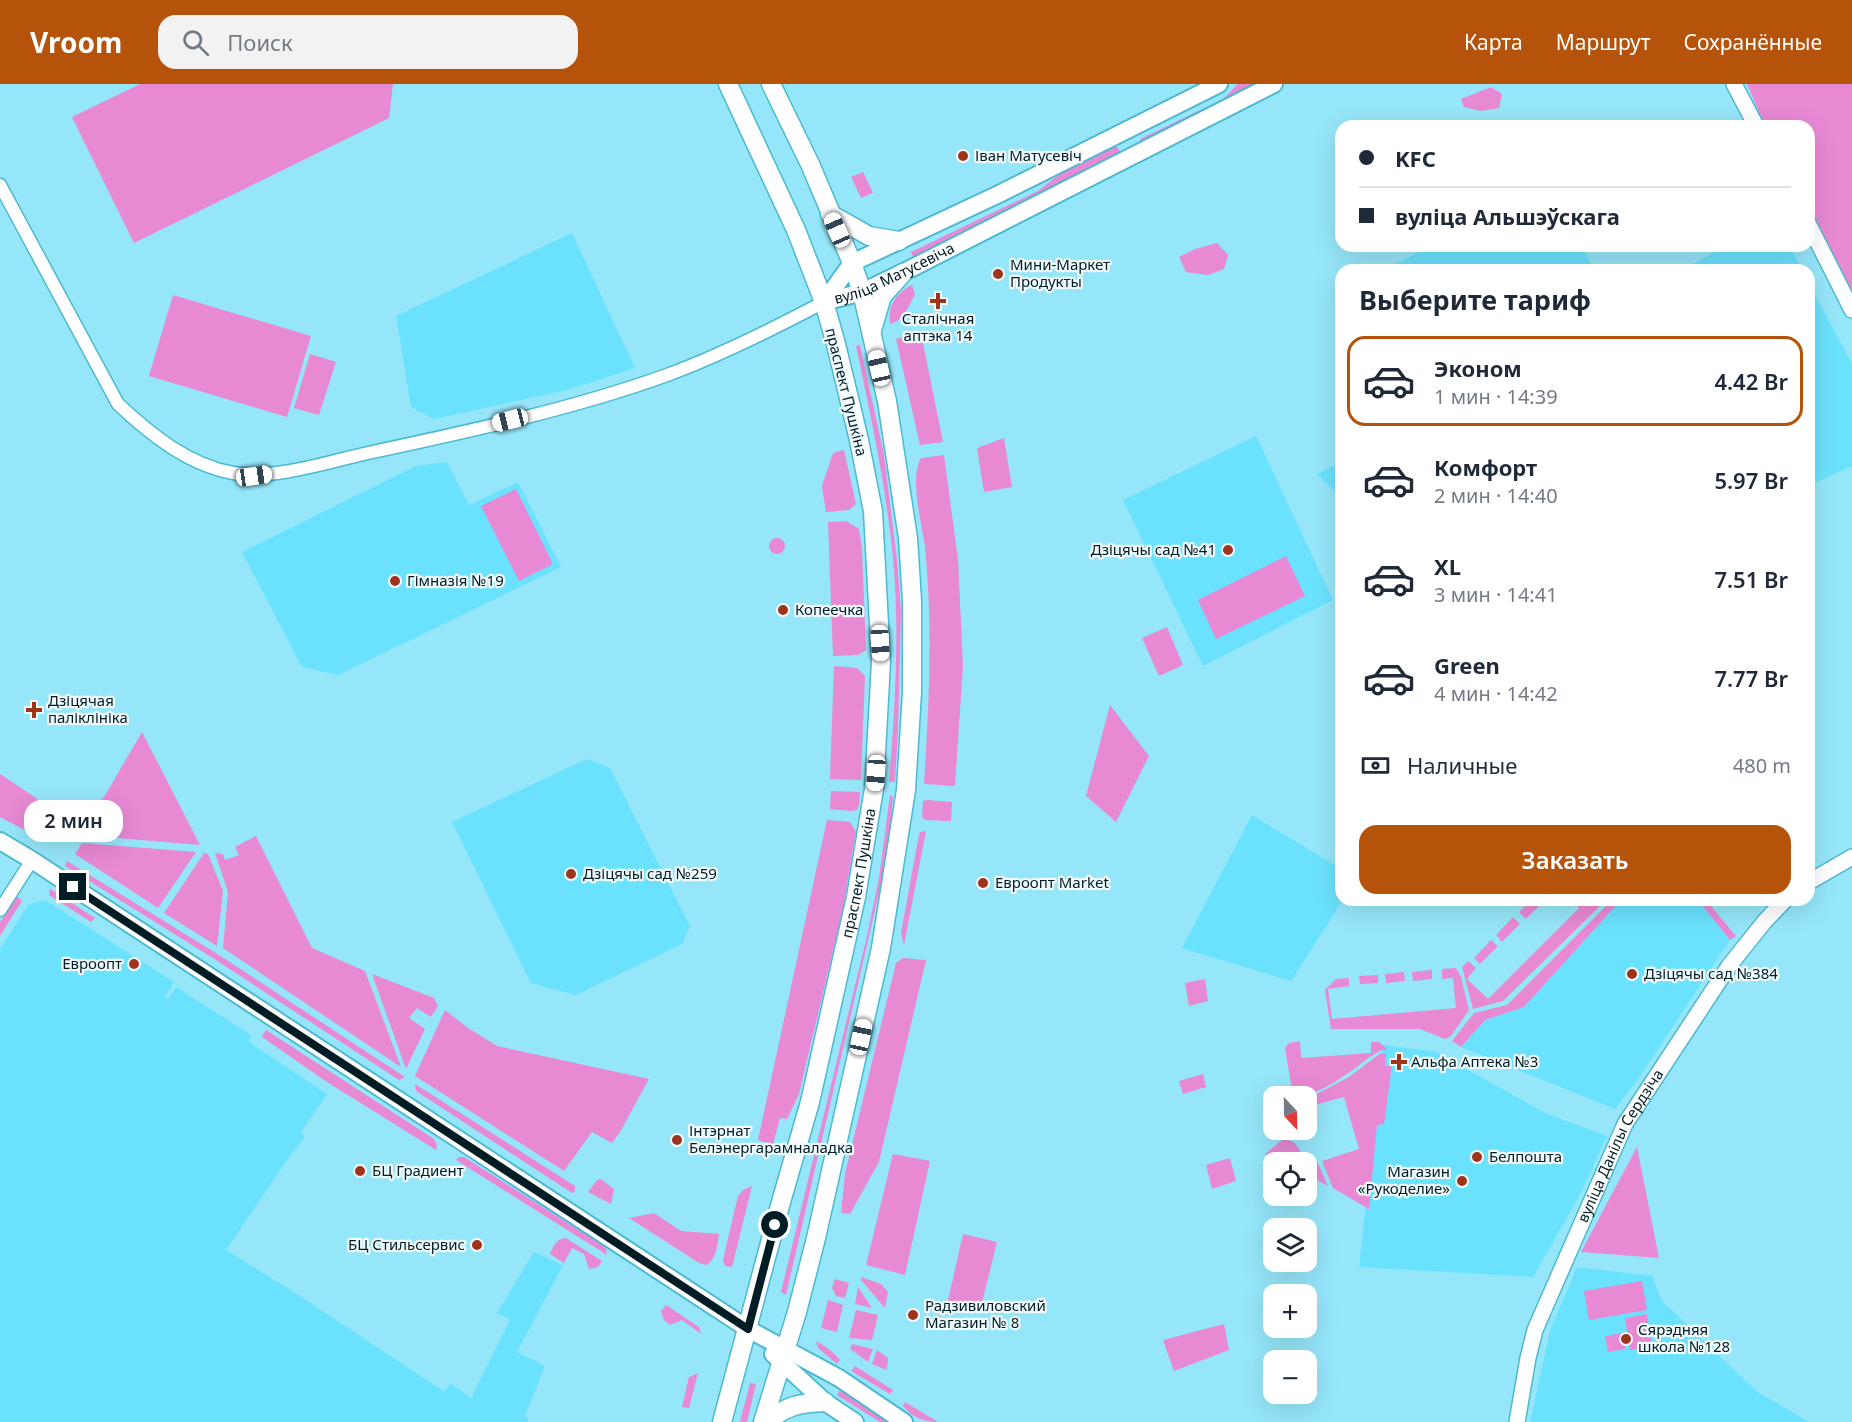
<!DOCTYPE html>
<html lang="ru">
<meta charset="utf-8">
<style>
body{margin:0;font-family:"Noto Sans",sans-serif;background:#f2f2f3;color:#1f2937;height:100vh;display:flex;flex-direction:column;font-size:22px;white-space:nowrap}
*{box-sizing:border-box;margin:0}
p{font-size:20px;color:#747a83}
.icon{flex:none;width:33px;height:33px;fill:none;stroke:currentColor;stroke-width:2;stroke-linecap:round;stroke-linejoin:round}
.map{position:relative;flex:1;overflow:hidden}
.details{position:absolute;left:1335px;top:180px;width:480px;height:642px;display:flex;flex-direction:column;background:#fff;border-radius:18px;box-shadow:0 6px 24px #0002}
.details>*{flex:none}
.top-card{position:absolute;left:1335px;top:36px;width:480px;height:132px;border-radius:18px;box-shadow:0 6px 24px #0002;display:grid;align-content:center;height:132px;padding:0 24px;background:#fff}
.needle{width:39px;rotate:158deg}
.controls{position:absolute;left:1263px;top:1002px;display:grid;gap:12px}
.controls a{display:grid;place-items:center;width:54px;height:54px;border-radius:12px;background:#fff;box-shadow:0 6px 24px #0002;font-size:30px}
.end{position:absolute;width:27px;height:27px;margin:-14px;border:8px solid #001d25;background:#fff;box-shadow:0 0 0 3px #fff}
.from{border-radius:50%}
.bubble{position:absolute;height:42px;border-radius:18px;background:#fff;box-shadow:0 6px 24px #0002;font-size:20px;font-weight:600;line-height:42px;text-align:center}
.car{position:absolute;width:18px;height:36px;margin:-18px -9px;border-radius:8px;box-shadow:0 0 4px 2px #0007;background:linear-gradient(#fff 24%,#345 0 40%,#fff 0 76%,#345 0 86%,#fff 0)}
.top-card b{display:flex;align-items:center;gap:21px;height:57px;font-size:22px}
.top-card b+b{border-top:2px solid #e0e1e3}
.top-card i{width:15px;height:15px;background:#1f2937}
ul{padding:0;list-style:none}
li{display:flex;align-items:center;gap:18px;height:90px;margin:0 12px 9px;padding:0 12px;border:3px solid transparent;border-radius:18px}
li div{flex:1}
li b{display:block;font-size:22px}
li em{font-style:normal;font-weight:600}
li.current{border-color:#b45309}
li>.icon{width:54px;height:54px;stroke-width:1.5}
h2{padding:0 24px;font-size:27px;line-height:72px}
.pay{display:flex;align-items:center;gap:15px;height:66px;padding:0 24px;font-size:22px}
.pay p{margin-inline-start:auto}
.primary-button{display:flex;gap:12px;margin-top:auto;padding:12px 24px}
.primary-button a{flex:1;height:69px;border-radius:18px;background:#b45309;color:#fff;font-size:24px;font-weight:600;line-height:69px;text-align:center}
header{display:flex;align-items:center;gap:36px;box-sizing:border-box;height:84px;padding:0 30px;background:#b45309;color:#fff}
header strong{font-size:28px}
nav{display:flex;gap:33px;margin-inline-start:auto;font-size:21px}
.search{width:420px;height:54px;background:#f2f2f3;display:flex;align-items:center;gap:15px;box-sizing:border-box;padding:0 21px;border-radius:18px;color:#747a83;font-size:22px}
.map>svg:first-child{display:block}
.built{fill:#6be2fd}
.green{fill:#e889d4}
.lines{fill:none;stroke-linecap:round;stroke-linejoin:round}
.minor-casing{stroke:#4db9d1;stroke-width:15}
.tertiary-casing{stroke:#4db9d1;stroke-width:18}
.secondary-casing{stroke:#4db9d1;stroke-width:20}
.primary-casing{stroke:#4db9d1;stroke-width:21}
.minor{stroke:#fff;stroke-width:12}
.tertiary{stroke:#fff;stroke-width:15}
.secondary{stroke:#fff;stroke-width:16}
.primary{stroke:#fff;stroke-width:18}
.route{stroke:#001d25;stroke-width:8}
.poi-dot{fill:#9e351b;stroke:#f1fbfd;stroke-width:2}
.labels{text-anchor:middle;stroke-width:4.5;stroke-linejoin:round;paint-order:stroke}
.poi-label{font-size:15px;fill:#001d25;stroke:#f1fbfd;text-anchor:start}
.street-label{font-size:15px;fill:#001d25;stroke:#f1fbfd}
</style>
<header>
<strong>Vroom</strong>
<div class="search"><svg class="icon" aria-label="search" viewBox="0 0 24 24"><circle cx="10" cy="10" r="6"/><path d="M15 15l6 6"/></svg>Поиск</div>
<nav><a>Карта</a><a>Маршрут</a><a>Сохранённые</a></nav>
</header>
<div class="map">
<svg width="1852" height="1338" viewBox="0 0 1852 1338">
<rect width="100%" height="100%" fill="#96e6fa"/>
<path class="built" d="M 572,149 L 635,284 L 567,306 L 434,335 L 411,323 L 396,232 Z
M 1431,162 L 1582,162 L 1594,186 L 1383,186 Z
M 1726,162 L 1790,162 L 1802,186 L 1682,186 Z
M 1809,199 L 1852,280 L 1852,382 L 1809,402 Z
M 1256,352 L 1333,516 L 1203,582 L 1123,416 Z
M 447,378 L 469,421 L 518,398 L 561,483 L 338,591 L 302,583 L 242,468 L 416,382 Z
M 1341,378 L 1341,414 L 1317,390 Z
M 587,675 L 610,684 L 690,842 L 682,860 L 576,911 L 531,899 L 452,738 Z
M 1252,731 L 1341,785 L 1341,816 L 1343,816 L 1291,897 L 1182,864 Z
M 45,816 L 174,898 L 165,913 L 168,915 L 176,903 L 251,951 L 249,957 L 252,960 L 327,1010 L 301,1048 L 305,1053 L 289,1073 L 226,1166 L 289,1205 L 445,1308 L 450,1299 L 471,1314 L 510,1236 L 497,1229 L 534,1168 L 563,1181 L 517,1268 L 545,1282 L 525,1332 L 529,1335 L 527,1338 L 0,1338 L 0,865 L 29,820 Z
M 1621,816 L 1698,816 L 1730,856 L 1641,991 L 1615,1025 L 1461,963 L 1485,936 L 1524,923 Z
M 1383,961 L 1436,968 L 1547,1030 L 1607,1052 L 1580,1111 L 1533,1193 L 1359,1183 Z
M 1577,1183 L 1652,1192 L 1662,1217 L 1756,1307 L 1809,1338 L 1530,1338 L 1550,1247 Z"/>
<path class="green" d="M 140,0 L 393,0 L 389,34 L 134,159 L 72,33 Z
M 1238,0 L 1256,0 L 1143,60 L 1140,55 L 1223,15 Z
M 1747,0 L 1852,0 L 1852,209 L 1809,128 L 1809,42 L 1765,42 Z
M 1491,3 L 1502,10 L 1499,24 L 1481,27 L 1464,23 L 1461,15 Z
M 1116,62 L 1122,70 L 914,175 L 911,168 L 1038,107 L 1066,85 Z
M 863,88 L 873,109 L 861,114 L 851,93 Z
M 1217,159 L 1228,171 L 1224,185 L 1208,191 L 1186,188 L 1179,173 L 1195,165 Z
M 912,201 L 915,211 C 908,222 904,237 890,240 C 887,223 896,208 912,201 Z
M 173,211 L 311,252 L 287,333 L 149,292 Z
M 921,249 L 943,358 L 920,361 L 896,255 Z
M 860,261 L 884,371 L 897,476 L 901,527 L 898,644 L 895,698 L 889,698 C 895,624 900,548 893,474 C 886,402 871,333 856,262 Z
M 310,270 L 336,278 L 319,331 L 294,324 Z
M 1004,354 L 1012,403 L 984,408 L 977,364 Z
M 844,366 L 856,420 L 849,426 L 826,428 L 822,402 L 833,369 Z
M 944,371 L 958,475 L 963,582 L 955,702 L 924,700 C 929,621 933,542 925,463 C 922,440 909,394 921,374 Z
M 516,405 L 553,480 L 519,497 L 481,422 Z
M 846,437 L 859,445 L 862,465 L 866,566 L 858,571 L 833,572 L 828,438 Z
M769 462a8 8 0 1 1 16 0a8 8 0 1 1-16 0Z
M 1286,472 L 1305,512 L 1216,555 L 1198,516 Z
M 1167,543 L 1183,581 L 1159,592 L 1142,554 Z
M 834,582 L 857,584 L 865,592 L 861,696 L 830,695 Z
M 1110,621 L 1149,672 L 1116,738 L 1086,712 Z
M 142,648 L 200,761 L 81,751 L 83,736 L 104,713 Z
M 0,690 L 36,714 L 55,732 L 34,751 L 0,733 Z
M 831,707 L 860,708 L 859,721 L 857,726 L 852,727 L 830,725 Z
M 890,711 L 893,713 L 889,756 L 882,796 L 786,1211 L 781,1208 L 867,852 L 879,794 Z
M 927,716 L 952,718 L 951,737 L 925,736 L 922,733 L 923,717 Z
M 827,736 L 850,738 L 856,748 L 855,753 L 843,825 L 799,1010 L 787,1035 L 780,1034 L 773,1061 L 758,1056 Z
M 926,747 L 904,861 L 901,849 L 918,756 L 920,748 Z
M 256,752 L 312,864 L 365,887 L 401,983 L 223,864 L 228,808 L 215,769 L 223,770 L 225,776 L 239,771 L 235,763 Z
M 82,759 L 196,768 L 158,824 L 75,770 Z
M 204,769 L 208,770 L 223,807 L 217,862 L 164,829 Z
M 67,777 L 219,871 L 405,993 L 399,996 L 216,876 L 65,782 Z
M 50,805 L 95,834 L 91,838 L 49,811 Z
M 18,813 L 22,817 L 0,852 L 0,838 L 15,814 Z
M 1531,816 L 1544,817 L 1526,835 L 1519,828 Z
M 1572,816 L 1606,816 L 1503,917 L 1473,925 L 1462,883 L 1468,877 L 1476,884 L 1467,895 L 1488,915 L 1579,824 Z
M 1612,816 L 1621,816 L 1524,923 L 1485,936 L 1461,963 L 1452,957 L 1474,929 L 1507,921 Z
M 1698,816 L 1706,816 L 1736,852 L 1730,856 Z
M 1513,833 L 1520,840 L 1502,858 L 1496,851 Z
M 1491,856 L 1498,862 L 1480,880 L 1474,874 Z
M 903,874 L 926,876 L 879,1078 L 850,1130 L 841,1129 L 845,1090 L 896,879 Z
M 1456,884 L 1461,893 L 1469,926 L 1451,952 L 1445,955 L 1420,945 L 1331,945 L 1325,906 L 1336,895 L 1349,894 L 1349,902 L 1328,905 L 1332,935 L 1456,924 L 1453,894 L 1442,895 L 1442,885 Z
M 1432,886 L 1432,895 L 1413,897 L 1412,888 Z
M 1404,888 L 1405,897 L 1386,899 L 1385,890 Z
M 372,890 L 434,914 L 438,922 L 431,933 L 417,924 L 409,934 L 425,945 L 406,985 Z
M 1378,891 L 1378,899 L 1360,900 L 1359,892 Z
M 1205,895 L 1208,917 L 1189,922 L 1185,899 Z
M 445,926 L 468,944 L 497,962 L 649,995 L 620,1048 L 612,1059 L 592,1048 L 564,1087 L 415,992 Z
M 266,946 L 434,1055 L 437,1061 L 436,1066 L 327,998 L 262,953 Z
M 1300,957 L 1301,974 L 1371,969 L 1371,958 L 1379,958 L 1387,965 C 1376,967 1367,975 1358,982 C 1340,995 1316,1013 1293,1012 L 1285,964 L 1289,959 Z
M 1381,969 L 1386,969 L 1385,982 L 1392,981 L 1384,1040 L 1377,1041 L 1369,1125 L 1333,1104 L 1322,1077 L 1359,1065 L 1344,1013 L 1307,1023 L 1307,1015 L 1349,993 Z
M 1203,990 L 1206,1003 L 1183,1010 L 1179,997 Z
M 415,1000 L 575,1102 L 575,1108 L 572,1109 L 416,1007 Z
M 1286,1055 L 1295,1059 L 1306,1076 L 1305,1078 L 1285,1078 L 1265,1070 L 1282,1056 Z
M 1637,1063 L 1659,1174 L 1581,1168 Z
M 893,1070 L 930,1077 L 905,1191 L 866,1181 Z
M 458,1073 L 464,1073 L 599,1159 L 606,1164 L 607,1171 L 456,1076 Z
M 1230,1074 L 1236,1097 L 1212,1105 L 1206,1081 Z
M 1317,1077 L 1328,1102 L 1307,1090 L 1307,1084 L 1311,1078 Z
M 601,1095 L 614,1105 L 611,1120 L 588,1108 L 597,1096 Z
M 752,1102 L 732,1183 L 725,1182 L 723,1176 L 738,1112 L 743,1106 Z
M 654,1129 L 681,1147 L 719,1150 C 717,1162 717,1173 707,1181 L 699,1179 L 629,1134 Z
M 963,1150 L 997,1158 L 980,1227 L 945,1229 Z
M 566,1154 L 602,1177 L 598,1183 L 589,1185 L 584,1170 L 572,1164 L 564,1179 L 550,1170 C 554,1161 556,1155 566,1154 Z
M 861,1193 L 881,1200 L 888,1208 L 885,1224 L 861,1196 Z
M 835,1195 L 849,1199 L 845,1214 L 836,1212 L 832,1204 Z
M 1642,1197 L 1647,1226 L 1589,1236 L 1584,1207 Z
M 858,1203 L 872,1224 L 855,1220 Z
M 828,1216 L 843,1221 L 837,1248 L 821,1244 Z
M 666,1221 L 699,1243 L 701,1250 L 682,1236 L 670,1241 L 664,1236 L 661,1227 Z
M 856,1226 L 878,1231 L 872,1256 L 849,1254 Z
M 1647,1230 L 1652,1263 L 1630,1266 L 1625,1234 Z
M 1224,1240 L 1229,1266 L 1174,1287 L 1163,1256 Z
M 1623,1249 L 1625,1265 L 1608,1268 L 1605,1252 Z
M 816,1257 C 826,1262 833,1268 840,1276 L 837,1280 L 818,1264 Z
M 852,1260 L 873,1265 L 868,1278 L 850,1265 Z
M 877,1266 L 888,1274 L 888,1279 L 886,1286 L 872,1280 Z
M 855,1282 L 893,1306 L 890,1310 L 851,1287 Z
M 698,1289 L 689,1324 L 682,1323 L 689,1293 Z
M 750,1299 L 756,1300 L 747,1338 L 740,1338 Z
M 840,1306 L 891,1338 L 880,1338 L 837,1311 Z
M 905,1318 L 938,1338 C 924,1338 912,1333 903,1322 Z"/>
<g class="lines">
<defs>
<path id="minor" d="M 0,101 L 118,320 C 150,350 188,381 233,389 C 275,396 327,378 368,369 C 466,348 573,325 667,291 C 721,271 773,245 824,218
M 0,826 L 32,776"/>
<g id="tertiary">
<path d="M 1734,0 L 1756,42"/>
<path d="M 1809,141 L 1852,226"/>
<path d="M 1809,798 L 1852,773"/>
<path id="s1" d="M 1517,1338 L 1528,1274 L 1535,1246 L 1625,1040 L 1729,882 L 1765,837 L 1785,816"/>
</g>
<g id="secondary">
<path id="s2" d="M 824,218 L 862,208 L 910,185 L 1274,0"/>
<path d="M 824,218 L 852,179 L 999,110 L 1219,0"/>
<path d="M 0,757 L 32,776 L 748,1245 L 839,1294 L 904,1338"/>
<path d="M 773,1270 L 825,1318 L 855,1338"/>
</g>
<g id="primary">
<path d="M 830,130 L 869,152 L 899,157"/>
<path d="M 872,246 L 882,212 L 903,189"/>
<path id="s3" d="M 722,1338 L 781,1118 L 810,1018 L 856,813 L 874,705 L 881,578 L 873,427 L 859,356 L 836,260 L 824,218 L 796,146 L 728,0"/>
<path d="M 763,1338 L 797,1228 L 816,1154 L 881,864 L 906,706 L 912,608 L 912,517 L 908,454 L 887,317 L 862,208 L 852,179 L 810,80 L 771,0"/>
<path d="M 769,1338 C 784,1321 803,1319 825,1318"/>
</g>
</defs>
<use href="#minor" class="minor-casing"/>
<use href="#tertiary" class="tertiary-casing"/>
<use href="#secondary" class="secondary-casing"/>
<use href="#primary" class="primary-casing"/>
<use href="#minor" class="minor"/>
<use href="#tertiary" class="tertiary"/>
<use href="#secondary" class="secondary"/>
<use href="#primary" class="primary"/>
</g>
<g class="lines">
<path class="route" d="M 73,803 L 748,1245 L 775,1141"/>
</g>
<g class="poi-dot">
<circle cx="963" cy="72" r="6"/>
<circle cx="998" cy="190" r="6"/>
<path d="M935 208h6v6h6v6h-6v6h-6v-6h-6v-6h6z"/>
<circle cx="1228" cy="466" r="6"/>
<circle cx="395" cy="497" r="6"/>
<circle cx="783" cy="526" r="6"/>
<path d="M31 617h6v6h6v6h-6v6h-6v-6h-6v-6h6z"/>
<circle cx="571" cy="790" r="6"/>
<circle cx="983" cy="799" r="6"/>
<circle cx="134" cy="880" r="6"/>
<circle cx="1632" cy="890" r="6"/>
<path d="M1396 969h6v6h6v6h-6v6h-6v-6h-6v-6h6z"/>
<circle cx="677" cy="1056" r="6"/>
<circle cx="1477" cy="1073" r="6"/>
<circle cx="360" cy="1087" r="6"/>
<circle cx="1462" cy="1097" r="6"/>
<circle cx="477" cy="1161" r="6"/>
<circle cx="913" cy="1231" r="6"/>
<circle cx="1626" cy="1255" r="6"/>
</g>
<g class="labels">
<g class="poi-label">
<text x="975" y="77">Іван Матусевіч</text>
<text x="1010" y="186">Мини-Маркет<tspan x="1010" dy="17">Продукты</tspan></text>
<text x="938" y="240" text-anchor="middle">Сталічная<tspan x="938" dy="17">аптэка 14</tspan></text>
<text x="1216" y="471" text-anchor="end">Дзіцячы сад №41</text>
<text x="407" y="502">Гімназія №19</text>
<text x="795" y="531">Копеечка</text>
<text x="48" y="622">Дзіцячая<tspan x="48" dy="17">паліклініка</tspan></text>
<text x="583" y="795">Дзіцячы сад №259</text>
<text x="995" y="804">Евроопт Market</text>
<text x="122" y="885" text-anchor="end">Евроопт</text>
<text x="1644" y="895">Дзіцячы сад №384</text>
<text x="1411" y="983">Альфа Аптека №3</text>
<text x="689" y="1052">Інтэрнат<tspan x="689" dy="17">Белэнергарамналадка</tspan></text>
<text x="1489" y="1078">Белпошта</text>
<text x="372" y="1092">БЦ Градиент</text>
<text x="1450" y="1093" text-anchor="end">Магазин<tspan x="1450" dy="17">«Рукоделие»</tspan></text>
<text x="465" y="1166" text-anchor="end">БЦ Стильсервис</text>
<text x="925" y="1227">Радзивиловский<tspan x="925" dy="17">Магазин № 8</tspan></text>
<text x="1638" y="1251">Сярэдняя<tspan x="1638" dy="17">школа №128</tspan></text>
</g>
<g class="street-label">
<text dy="5" stroke="none"><textPath href="#s2" startOffset="76">вуліца Матусевіча</textPath></text>
<text transform="translate(846 308) rotate(76)" y="5">праспект Пушкіна</text>
<text dy="5" stroke="none"><textPath href="#s3" startOffset="566">праспект Пушкіна</textPath></text>
<text dy="5" stroke="none"><textPath href="#s1" startOffset="297">вуліца Данілы Сердзіча</textPath></text>
</g>
</g>
</svg>
<div class="controls">
<a><svg class="needle" viewBox="-14 -14 28 28"><path d="M0-13l5 13h-10z" fill="#e53935"/><path d="M0 13l5-13h-10z" fill="#747a83"/></svg></a>
<a><svg class="icon" aria-label="locate" viewBox="0 0 24 24"><circle cx="12" cy="12" r="6"/><path d="M12 2v4M12 18v4M2 12h4M18 12h4"/></svg></a>
<a><svg class="icon" aria-label="layers" viewBox="0 0 24 24"><path d="M12 4l9 5-9 5-9-5zM3 14l9 5 9-5"/></svg></a>
<a>+</a>
<a>−</a>
</div>
<i class="end from" style="left:775px;top:1141px"></i>
<i class="end" style="left:73px;top:803px"></i>
<div class="bubble" style="left:24px;top:716px;width:99px">2 мин</div>
<i class="car" style="left:837px;top:146px;rotate:336deg"></i>
<i class="car" style="left:879px;top:284px;rotate:347deg"></i>
<i class="car" style="left:510px;top:336px;rotate:256deg"></i>
<i class="car" style="left:254px;top:392px;rotate:82deg"></i>
<i class="car" style="left:880px;top:559px;rotate:177deg"></i>
<i class="car" style="left:876px;top:689px;rotate:184deg"></i>
<i class="car" style="left:861px;top:953px;rotate:12deg"></i>
<div class="top-card">
<b><i class="from"></i>KFC</b>
<b><i></i>вуліца Альшэўскага</b>
</div>
<section class="details">
<h2>Выберите тариф</h2>
<ul>
<li class="current"><svg class="icon" aria-label="car" viewBox="0 0 24 24"><path d="M5 17H2v-5l4-1 3-4h7l3 4 3 1v5h-3M9 17h6M6 11h13"/><circle cx="7" cy="17" r="2"/><circle cx="17" cy="17" r="2"/></svg><div><b>Эконом</b><p>1 мин · 14:39</p></div><em>4.42 Br</em></li>
<li><svg class="icon" aria-label="car" viewBox="0 0 24 24"><path d="M5 17H2v-5l4-1 3-4h7l3 4 3 1v5h-3M9 17h6M6 11h13"/><circle cx="7" cy="17" r="2"/><circle cx="17" cy="17" r="2"/></svg><div><b>Комфорт</b><p>2 мин · 14:40</p></div><em>5.97 Br</em></li>
<li><svg class="icon" aria-label="car" viewBox="0 0 24 24"><path d="M5 17H2v-5l4-1 3-4h7l3 4 3 1v5h-3M9 17h6M6 11h13"/><circle cx="7" cy="17" r="2"/><circle cx="17" cy="17" r="2"/></svg><div><b>XL</b><p>3 мин · 14:41</p></div><em>7.51 Br</em></li>
<li><svg class="icon" aria-label="car" viewBox="0 0 24 24"><path d="M5 17H2v-5l4-1 3-4h7l3 4 3 1v5h-3M9 17h6M6 11h13"/><circle cx="7" cy="17" r="2"/><circle cx="17" cy="17" r="2"/></svg><div><b>Green</b><p>4 мин · 14:42</p></div><em>7.77 Br</em></li>
</ul>
<div class="pay"><svg class="icon" aria-label="cash" viewBox="0 0 24 24"><path d="M3 7h18v10H3z"/><circle cx="12" cy="12" r="2"/></svg>Наличные<p>480 m</p></div>
<div class="primary-button"><a>Заказать</a></div>
</section>
</div>
